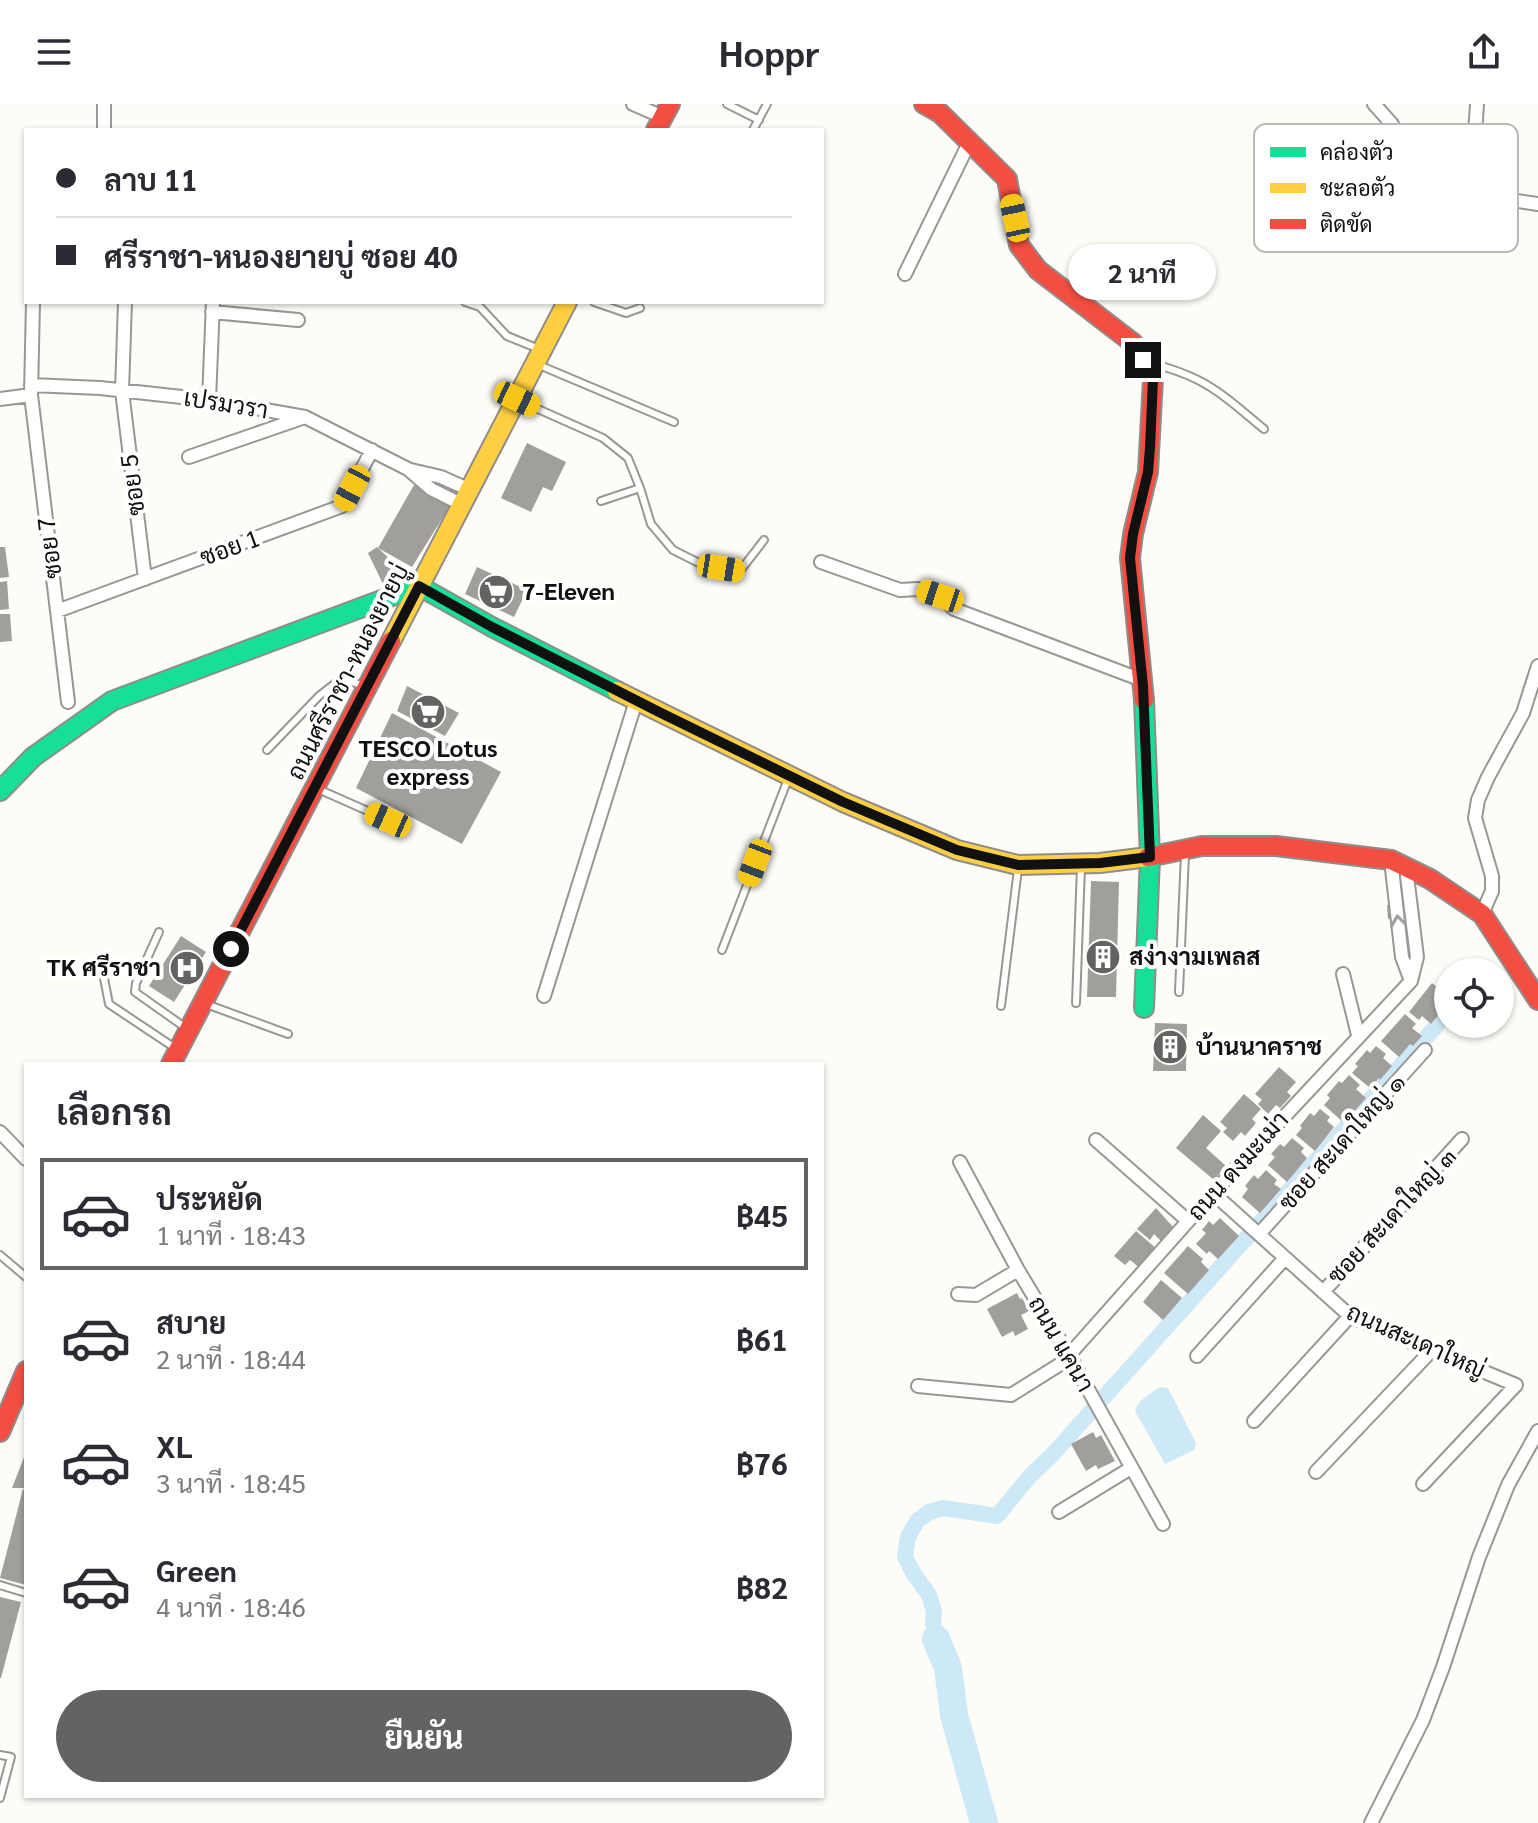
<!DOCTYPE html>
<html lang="th">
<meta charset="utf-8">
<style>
body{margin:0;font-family:Georgia,Sarabun,serif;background:#f7f7f7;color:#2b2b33;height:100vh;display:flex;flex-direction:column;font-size:30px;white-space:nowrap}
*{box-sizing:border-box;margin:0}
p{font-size:26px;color:#7c7c81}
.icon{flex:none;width:44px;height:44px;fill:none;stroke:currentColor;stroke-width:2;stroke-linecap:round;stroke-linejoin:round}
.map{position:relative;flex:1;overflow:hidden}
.panel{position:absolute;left:24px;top:958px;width:800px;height:736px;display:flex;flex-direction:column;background:#fff;border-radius:0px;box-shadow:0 2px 6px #0004}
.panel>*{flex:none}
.guide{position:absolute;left:24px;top:24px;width:800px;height:176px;border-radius:0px;box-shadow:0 2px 6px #0004;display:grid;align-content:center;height:176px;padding:0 32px;background:#fff}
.buttons{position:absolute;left:1434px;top:854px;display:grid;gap:16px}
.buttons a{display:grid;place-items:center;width:80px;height:80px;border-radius:50%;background:#fff;box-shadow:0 2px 6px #0004;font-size:40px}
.end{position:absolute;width:36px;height:36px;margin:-18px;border:10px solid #111;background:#fff;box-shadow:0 0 0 4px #fff}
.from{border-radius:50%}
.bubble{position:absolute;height:56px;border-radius:28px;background:#fff;box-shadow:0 2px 6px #0004;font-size:26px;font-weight:700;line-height:56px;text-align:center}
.car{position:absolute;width:24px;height:48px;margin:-24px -12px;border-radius:10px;box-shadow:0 0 6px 2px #0007;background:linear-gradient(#f5c518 24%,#345 0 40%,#f5c518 0 76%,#345 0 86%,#f5c518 0)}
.guide b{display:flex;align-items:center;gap:28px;height:76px;font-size:30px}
.guide b+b{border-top:2px solid #e1e1e2}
.guide i{width:20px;height:20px;background:#2b2b33}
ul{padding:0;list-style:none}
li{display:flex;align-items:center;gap:24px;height:112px;margin:0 16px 12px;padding:0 16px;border:4px solid transparent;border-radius:0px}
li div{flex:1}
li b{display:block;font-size:30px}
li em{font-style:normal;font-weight:700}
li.selected{border-color:#646362}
li>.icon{width:72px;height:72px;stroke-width:1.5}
h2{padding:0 32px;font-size:36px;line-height:96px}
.primary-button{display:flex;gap:16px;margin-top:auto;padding:16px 32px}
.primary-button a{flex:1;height:92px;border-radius:48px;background:#646362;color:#fff;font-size:32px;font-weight:700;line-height:92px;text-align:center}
header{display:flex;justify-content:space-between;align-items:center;height:104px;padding:0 32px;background:#fff;font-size:36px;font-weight:700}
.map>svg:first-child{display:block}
.water{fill:#cde8f7}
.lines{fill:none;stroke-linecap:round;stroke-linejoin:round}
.canal{stroke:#cde8f7;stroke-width:16}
.river{stroke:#cde8f7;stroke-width:28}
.building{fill:#a19f9c}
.lane-casing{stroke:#979795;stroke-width:10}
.street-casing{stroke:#979795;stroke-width:16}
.fast-casing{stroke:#8e8d8b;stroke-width:22}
.slow-casing{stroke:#8e8d8b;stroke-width:22}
.jam-casing{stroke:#8e8d8b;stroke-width:22}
.lane{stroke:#fffffe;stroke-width:6}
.street{stroke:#fffffe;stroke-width:12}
.fast{stroke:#16e098;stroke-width:18}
.slow{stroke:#ffcf43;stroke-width:18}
.jam{stroke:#f24e42;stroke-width:18}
.oneway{stroke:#a0a09f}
.route{stroke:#111;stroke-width:10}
.labels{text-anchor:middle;stroke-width:8;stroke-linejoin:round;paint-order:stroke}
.street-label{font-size:24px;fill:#111;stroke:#fff}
.poi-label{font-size:24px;font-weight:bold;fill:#111;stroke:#fff;text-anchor:start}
.key{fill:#fff;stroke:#b8b8b8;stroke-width:2}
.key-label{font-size:22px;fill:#111}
</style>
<header><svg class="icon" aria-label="menu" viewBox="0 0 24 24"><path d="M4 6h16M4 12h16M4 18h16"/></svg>Hoppr<svg class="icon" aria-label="share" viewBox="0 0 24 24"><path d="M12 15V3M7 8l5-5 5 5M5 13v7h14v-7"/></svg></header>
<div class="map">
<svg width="1538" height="1719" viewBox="0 0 1538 1719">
<rect width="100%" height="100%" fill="#fdfcf7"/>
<path class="water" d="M 1160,1283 L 1168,1284 L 1196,1339 L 1194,1346 L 1165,1360 L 1135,1307 C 1138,1296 1151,1289 1160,1283 Z"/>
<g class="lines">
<path class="canal" d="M 936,1535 L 933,1518 L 934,1507 L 929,1491 L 914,1470 L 905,1453 L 908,1433 L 917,1417 L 929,1408 L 943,1404 L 997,1412 L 1030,1372 L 1053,1350 L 1448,909"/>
<path class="river" d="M 936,1535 L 948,1564 L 954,1611 L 984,1719"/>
</g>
<path class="building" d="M 527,339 L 566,358 L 552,387 L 543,383 L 531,408 L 501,394 Z
M 414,381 L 450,402 L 412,463 L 378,444 Z
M 0,443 L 5,443 L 9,473 L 0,474 Z
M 377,443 L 378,444 L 405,469 L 383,480 L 368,449 Z
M 477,463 L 527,486 L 514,513 L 465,490 Z
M 7,477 L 9,505 L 0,506 L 0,478 Z
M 0,510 L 10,510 L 12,537 L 0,538 Z
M 407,582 L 459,609 L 445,632 L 397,607 Z
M 392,609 L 501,668 L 462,740 L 356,684 Z
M 1091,777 L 1119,778 L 1116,893 L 1087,893 Z
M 1418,798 L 1420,812 L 1388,815 L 1387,801 Z
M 181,832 L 206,848 L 174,898 L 149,882 Z
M 1432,879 L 1448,892 L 1448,899 L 1431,920 L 1422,912 L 1419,916 L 1409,908 Z
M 1405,910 L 1416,920 L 1412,924 L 1422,932 L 1413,942 L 1410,940 L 1399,953 L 1381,937 Z
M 1155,919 L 1187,920 L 1186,967 L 1153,967 Z
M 1376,942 L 1386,950 L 1383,954 L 1392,962 L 1380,976 L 1379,974 L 1370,984 L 1352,969 L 1358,962 L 1355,960 L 1367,946 L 1370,949 Z
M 1279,963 L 1296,978 L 1287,988 L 1291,992 L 1280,1004 L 1276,1001 L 1268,1010 L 1258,1000 L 1262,996 L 1255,990 Z
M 1349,971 L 1360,981 L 1356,985 L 1366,994 L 1344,1019 L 1324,1001 L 1330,994 L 1327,991 L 1339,977 L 1342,979 Z
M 1244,990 L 1261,1005 L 1252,1015 L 1256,1019 L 1245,1032 L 1241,1028 L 1233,1037 L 1223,1028 L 1227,1024 L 1220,1018 Z
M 1320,1005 L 1330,1013 L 1327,1017 L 1334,1023 L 1315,1047 L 1296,1031 L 1302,1024 L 1300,1022 L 1310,1009 L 1314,1012 Z
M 1203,1011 L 1221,1027 L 1206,1044 L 1226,1062 L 1214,1076 L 1176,1044 Z
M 1292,1034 L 1304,1044 L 1301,1048 L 1307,1054 L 1287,1078 L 1268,1061 L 1275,1053 L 1271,1050 L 1280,1040 L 1284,1043 Z
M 1266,1066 L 1277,1076 L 1274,1080 L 1281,1085 L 1260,1109 L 1242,1093 L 1248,1085 L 1245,1082 L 1254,1071 L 1258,1075 Z
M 1156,1104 L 1173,1123 L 1169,1127 L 1172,1129 L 1163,1139 L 1154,1130 L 1150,1136 L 1137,1125 Z
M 1220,1114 L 1239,1132 L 1218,1155 L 1209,1147 L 1207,1150 L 1196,1140 L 1206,1129 L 1202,1126 L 1209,1117 L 1213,1121 Z
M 1136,1127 L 1157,1145 L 1141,1165 L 1130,1156 L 1125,1161 L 1114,1152 Z
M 1188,1142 L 1203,1155 L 1201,1158 L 1209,1166 L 1188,1190 L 1164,1169 Z
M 1161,1176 L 1182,1194 L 1163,1216 L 1143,1198 Z
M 1017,1189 L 1020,1195 L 1022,1194 L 1029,1207 L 1021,1211 L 1028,1225 L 1015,1232 L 1013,1227 L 1002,1233 L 987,1205 Z
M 1093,1328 L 1096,1334 L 1101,1331 L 1115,1357 L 1098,1365 L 1096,1361 L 1086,1367 L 1071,1340 Z
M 26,1348 L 26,1384 L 12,1384 Z
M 23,1385 L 26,1386 L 26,1481 L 0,1474 Z
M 0,1493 L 21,1498 L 1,1574 L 0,1574 Z"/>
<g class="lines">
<defs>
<path id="lane" d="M 727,0 L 759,16
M 753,26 L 767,0
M 465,198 L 480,203 L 507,232 L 539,245
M 594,198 L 626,209 L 640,204
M 1150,259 C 1166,263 1182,268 1198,276 C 1222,288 1243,308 1264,325
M 539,261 L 674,318
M 520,297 L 603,334 L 628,354 L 640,384 L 651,420 L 673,446 L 703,461 L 740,467 L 764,436
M 601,397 L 640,384
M 267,646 L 319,592 L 342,574 L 363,582
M 318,685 L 388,716
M 159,828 L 136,879 L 135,888 L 186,924
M 722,846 L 788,675
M 102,864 L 109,900 L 175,944
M 1179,888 L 1185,750
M 1076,899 L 1081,763
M 206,900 L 288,930
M 1001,902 L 1018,765
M 0,1151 L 26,1173
M 0,1481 L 26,1489
M 0,1651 L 11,1653 L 0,1694"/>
<path id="street" d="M 633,0 L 663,13
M 1374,0 L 1391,19 L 1435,85 L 1538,100
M 104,26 L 104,0
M 1471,89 L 1477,0
M 905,170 L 969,39
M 33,198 L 31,291 L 68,598
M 125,198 L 122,287 L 145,475
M 212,208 L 298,216
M 31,281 L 100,284 L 209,296 L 305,313 L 408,365 L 431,385 L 463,401
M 0,295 L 31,291
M 209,296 L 213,198
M 189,353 L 302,314
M 411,366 L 441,373 L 470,386
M 821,458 L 900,486 L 918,485 L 940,492 L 954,505 L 1142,576
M 57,507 L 342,402 L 372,346
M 1391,756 L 1402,853 L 1411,877
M 1482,810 L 1492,787 L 1492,772 L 1475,714 L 1478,696 L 1488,673 L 1523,609 L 1538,562
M 1343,870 L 1358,931
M 544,892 L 636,597
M 0,1028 L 26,1055
M 1096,1036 L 1188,1117
M 960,1058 L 1018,1166 L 1069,1251 L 1163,1420
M 1213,1089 L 1350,1212 L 1516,1281 L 1423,1380
M 1259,1130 L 1425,946
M 1323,1188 L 1462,1035
M 958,1190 L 976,1191 L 1018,1166
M 1197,1252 L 1285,1154
M 918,1282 L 1011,1291 L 1062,1259 L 1213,1089 L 1411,877 L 1417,853 L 1406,764
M 1254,1317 L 1350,1212
M 1316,1368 L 1432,1246
M 1059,1408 L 1131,1364
M 1371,1719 L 1423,1616 L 1443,1563 L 1479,1453 L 1508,1381 L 1538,1327"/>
<path id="fast" d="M 1144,596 L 1150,753 L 1144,904
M 0,687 L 33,653 L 112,597 L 419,482 L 492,523 L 617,587"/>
<path id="slow" d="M 391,537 L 567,198
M 617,587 L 843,698 L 957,746 L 1018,761 L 1100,759 L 1148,753"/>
<path id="jam" d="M 924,0 L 940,9 L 1007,75 L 1019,141 L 1038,166 L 1133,239 L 1153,275 L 1148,368 L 1133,430 L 1130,454 L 1144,596
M 656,26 L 670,0
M 1148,753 L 1202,742 L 1276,742 L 1391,756 L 1430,775 L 1482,810 L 1538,896
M 171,960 L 391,537
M 0,1328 L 26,1267"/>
</defs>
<use href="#lane" class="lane-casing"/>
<use href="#street" class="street-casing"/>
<use href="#fast" class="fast-casing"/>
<use href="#slow" class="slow-casing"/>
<use href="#jam" class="jam-casing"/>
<use href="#lane" class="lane"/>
<use href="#street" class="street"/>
<use href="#fast" class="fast"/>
<use href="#slow" class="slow"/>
<use href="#jam" class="jam"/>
</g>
<defs><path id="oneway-chevron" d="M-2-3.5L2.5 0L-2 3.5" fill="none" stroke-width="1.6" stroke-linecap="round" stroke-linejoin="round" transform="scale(2)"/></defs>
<use class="oneway" href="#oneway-chevron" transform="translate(1398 817) rotate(-97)"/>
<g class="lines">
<path class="route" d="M 231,845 L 419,482 L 492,523 L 661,609 L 843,698 L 957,746 L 1018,761 L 1100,759 L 1150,753 L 1143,582 L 1130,454 L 1133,430 L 1148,368 L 1150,344 L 1153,275 L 1143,256"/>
</g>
<defs>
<symbol id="supermarket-disc" viewBox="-11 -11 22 22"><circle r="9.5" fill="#646362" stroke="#fff"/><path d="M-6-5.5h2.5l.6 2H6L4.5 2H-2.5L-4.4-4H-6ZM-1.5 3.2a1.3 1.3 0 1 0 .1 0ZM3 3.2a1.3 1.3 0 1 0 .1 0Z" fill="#fff"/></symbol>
<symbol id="building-disc" viewBox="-11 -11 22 22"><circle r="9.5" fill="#646362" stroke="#fff"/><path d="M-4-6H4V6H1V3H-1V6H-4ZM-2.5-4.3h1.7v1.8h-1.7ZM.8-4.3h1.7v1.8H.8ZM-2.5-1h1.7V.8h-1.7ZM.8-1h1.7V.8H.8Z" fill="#fff"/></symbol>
<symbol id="hospital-disc" viewBox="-11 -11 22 22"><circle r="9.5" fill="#646362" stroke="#fff"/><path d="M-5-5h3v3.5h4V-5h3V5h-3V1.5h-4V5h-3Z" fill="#fff"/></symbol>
</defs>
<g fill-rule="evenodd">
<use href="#supermarket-disc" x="476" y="468" width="40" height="40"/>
<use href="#supermarket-disc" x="408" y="588" width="40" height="40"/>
<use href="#building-disc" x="1083" y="833" width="40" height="40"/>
<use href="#hospital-disc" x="167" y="844" width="40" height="40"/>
<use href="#building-disc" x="1150" y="923" width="40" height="40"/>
</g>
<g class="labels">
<g class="street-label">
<text transform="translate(226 300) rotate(9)" y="8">เปรมวรา</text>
<text transform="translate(133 381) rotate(-97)" y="8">ซอย 5</text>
<text transform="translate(50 444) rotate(-97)" y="8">ซอย 7</text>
<text transform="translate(230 444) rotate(-20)" y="8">ซอย 1</text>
<text transform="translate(348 568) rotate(-63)" y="8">ถนนศรีราชา-หนองยายบู่</text>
<text transform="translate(1342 1038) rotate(-48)" y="8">ซอย สะเดาใหญ่ ๑</text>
<text transform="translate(1238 1062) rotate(-48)" y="8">ถนน ดงมะเม่า</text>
<text transform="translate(1392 1112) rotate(-47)" y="8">ซอย สะเดาใหญ่ ๓</text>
<text transform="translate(1416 1237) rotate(24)" y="8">ถนนสะเดาใหญ่</text>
<text transform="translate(1061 1240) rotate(60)" y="8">ถนน แคนา</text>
</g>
<g class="poi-label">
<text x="522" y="496">7-Eleven</text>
<text x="428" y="653" text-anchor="middle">TESCO Lotus<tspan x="428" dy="28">express</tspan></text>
<text x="1129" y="861">สง่างามเพลส</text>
<text x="161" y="872" text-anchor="end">TK ศรีราชา</text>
<text x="1196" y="951">บ้านนาคราช</text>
</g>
</g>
<rect x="1254" y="20" width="264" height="128" rx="12" class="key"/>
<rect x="1270" y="43" width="36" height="10" fill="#16e098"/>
<rect x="1270" y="79" width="36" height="10" fill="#ffcf43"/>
<rect x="1270" y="115" width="36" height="10" fill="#f24e42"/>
<g class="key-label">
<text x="1320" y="56">คล่องตัว</text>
<text x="1320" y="92">ชะลอตัว</text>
<text x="1320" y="128">ติดขัด</text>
</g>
</svg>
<div class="buttons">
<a><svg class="icon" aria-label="locate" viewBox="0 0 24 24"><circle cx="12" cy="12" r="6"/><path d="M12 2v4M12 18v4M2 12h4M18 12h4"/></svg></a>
</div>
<i class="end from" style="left:231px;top:845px"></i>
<i class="end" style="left:1143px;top:256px"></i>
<div class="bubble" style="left:1068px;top:140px;width:148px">2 นาที</div>
<i class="car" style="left:1015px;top:114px;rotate:348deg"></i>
<i class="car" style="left:517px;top:295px;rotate:115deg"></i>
<i class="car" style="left:352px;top:384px;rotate:208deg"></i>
<i class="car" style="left:721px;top:464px;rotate:99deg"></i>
<i class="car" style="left:940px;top:492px;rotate:288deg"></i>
<i class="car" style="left:388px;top:716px;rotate:294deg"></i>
<i class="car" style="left:755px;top:759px;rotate:201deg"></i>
<div class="guide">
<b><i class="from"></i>ลาบ 11</b>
<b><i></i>ศรีราชา-หนองยายบู่ ซอย 40</b>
</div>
<section class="panel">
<h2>เลือกรถ</h2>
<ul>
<li class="selected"><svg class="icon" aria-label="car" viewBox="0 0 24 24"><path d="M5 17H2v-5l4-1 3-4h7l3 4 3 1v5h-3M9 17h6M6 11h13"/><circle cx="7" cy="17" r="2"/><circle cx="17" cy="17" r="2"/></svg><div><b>ประหยัด</b><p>1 นาที · 18:43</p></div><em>฿45</em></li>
<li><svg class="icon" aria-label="car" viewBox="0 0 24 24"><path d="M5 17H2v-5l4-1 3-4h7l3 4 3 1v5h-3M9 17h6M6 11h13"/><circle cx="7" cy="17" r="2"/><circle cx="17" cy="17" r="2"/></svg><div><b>สบาย</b><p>2 นาที · 18:44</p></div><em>฿61</em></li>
<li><svg class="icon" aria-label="car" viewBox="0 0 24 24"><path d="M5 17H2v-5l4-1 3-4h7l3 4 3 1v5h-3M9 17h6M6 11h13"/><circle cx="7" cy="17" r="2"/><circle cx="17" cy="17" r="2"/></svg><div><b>XL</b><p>3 นาที · 18:45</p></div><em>฿76</em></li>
<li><svg class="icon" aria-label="car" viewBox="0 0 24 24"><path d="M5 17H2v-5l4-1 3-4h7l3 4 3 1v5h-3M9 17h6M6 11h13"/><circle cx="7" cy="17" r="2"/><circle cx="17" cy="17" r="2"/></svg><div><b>Green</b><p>4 นาที · 18:46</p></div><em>฿82</em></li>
</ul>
<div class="primary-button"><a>ยืนยัน</a></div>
</section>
</div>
